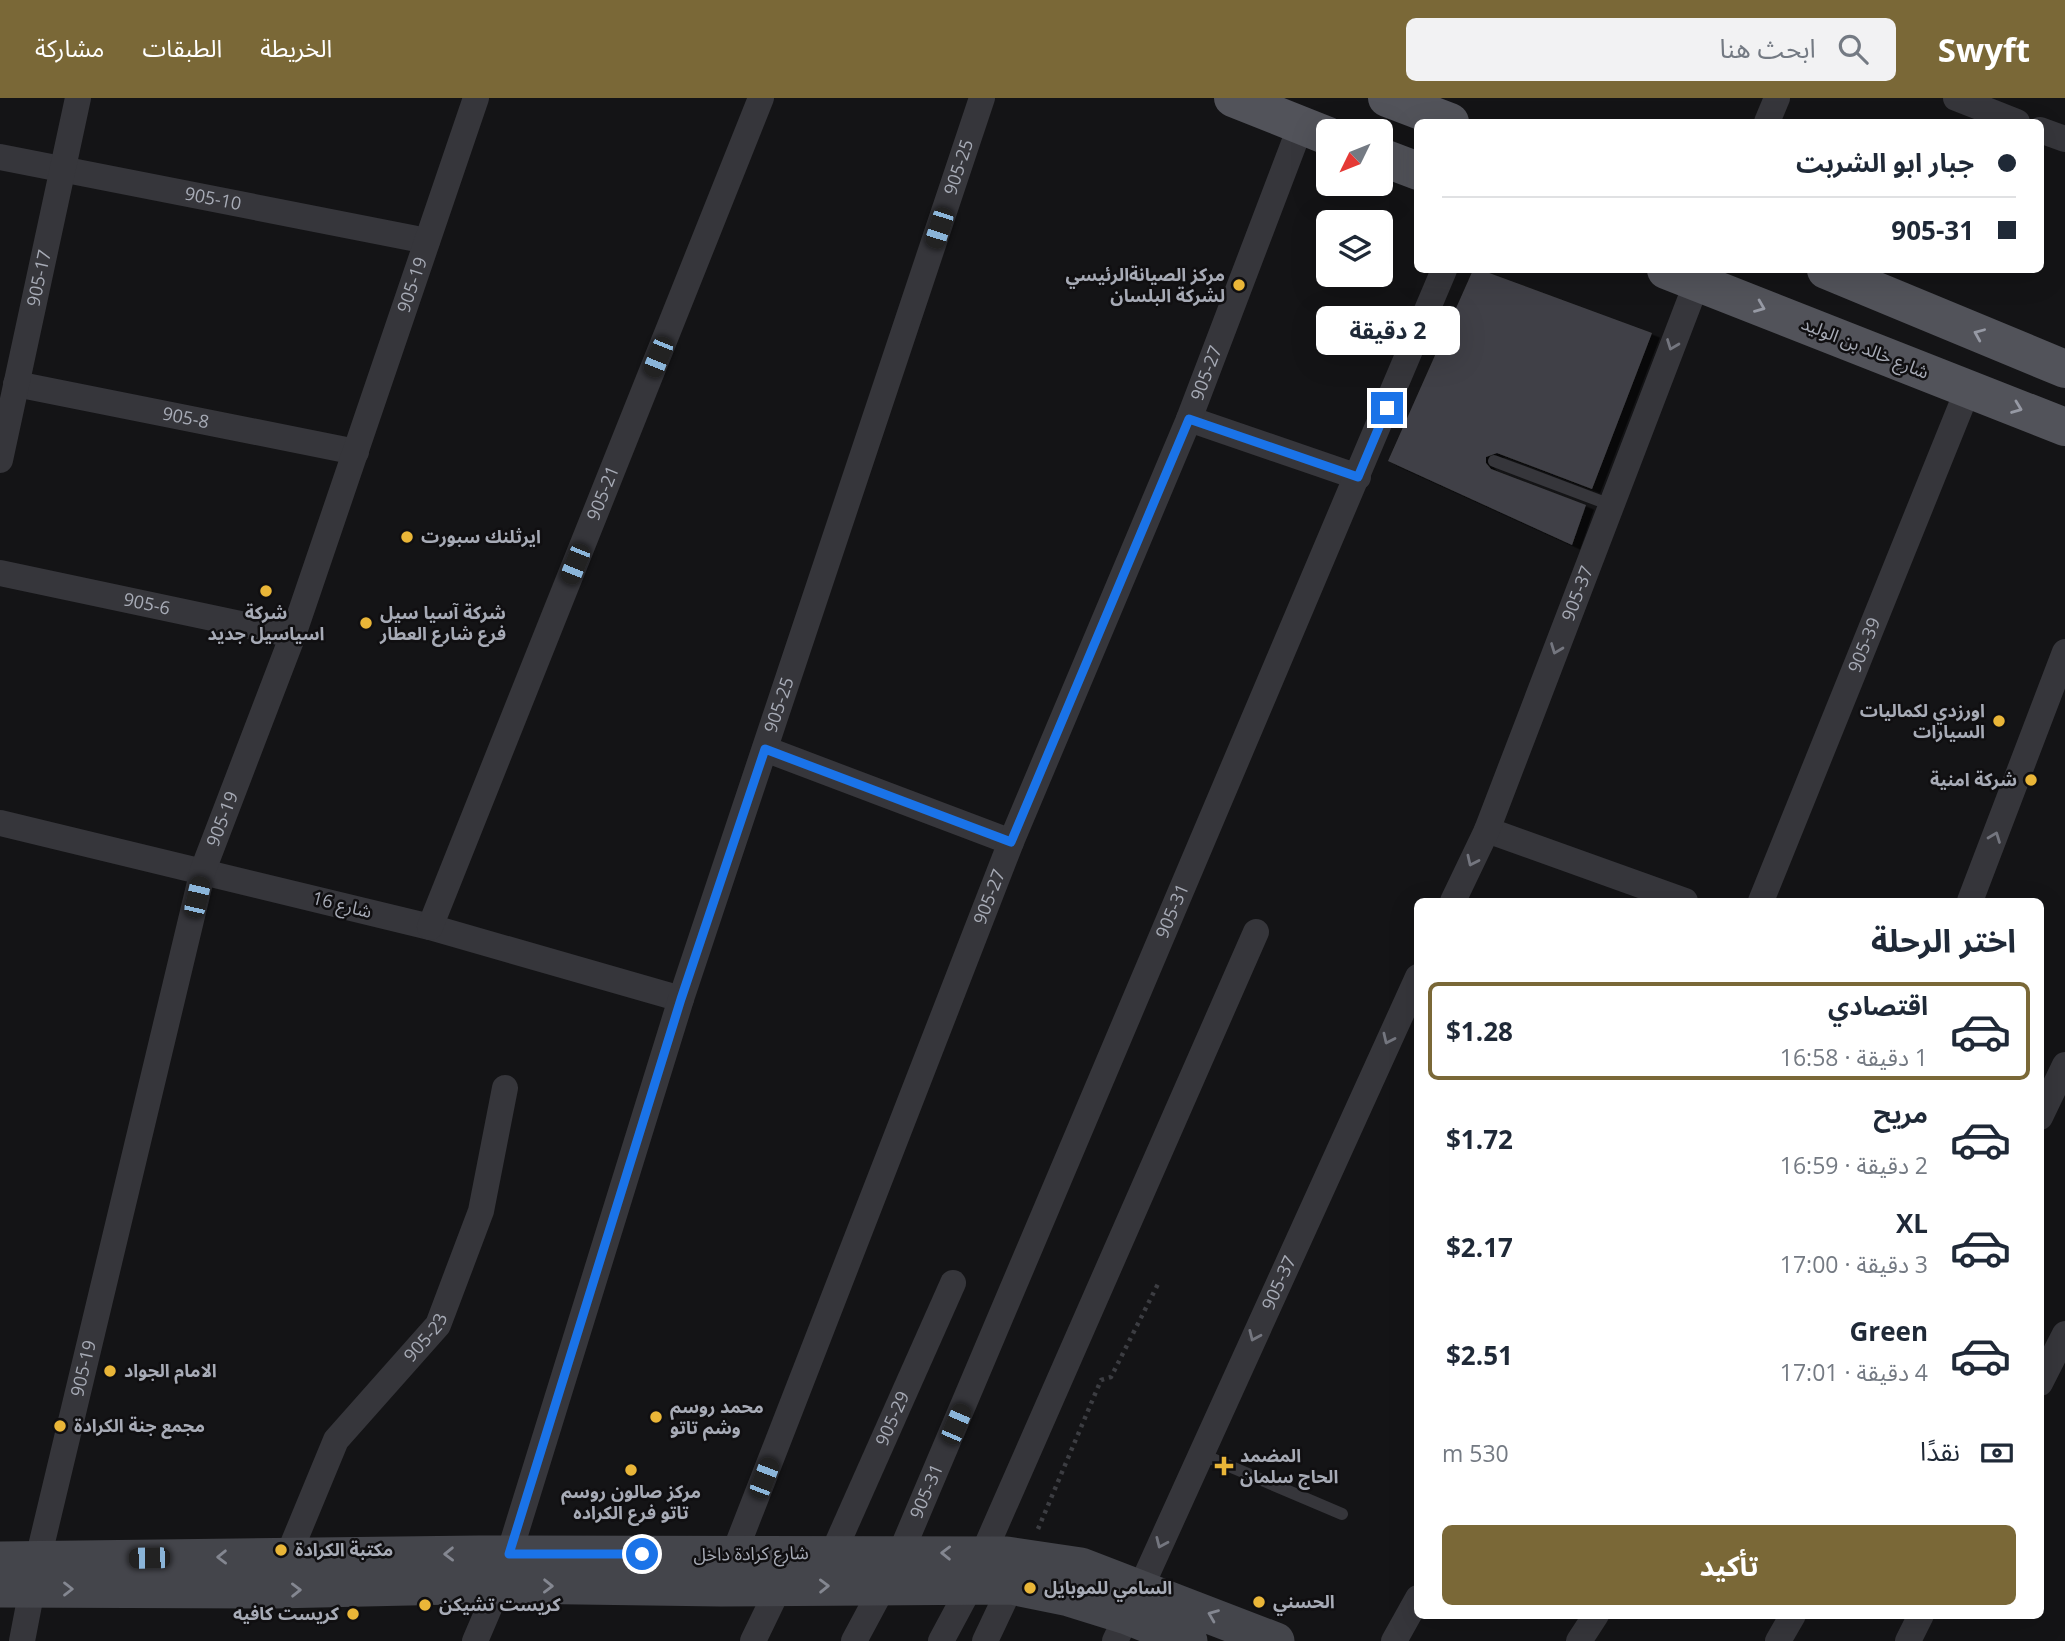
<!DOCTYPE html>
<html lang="ar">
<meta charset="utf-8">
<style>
body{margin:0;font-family:"Open Sans","Noto Sans Arabic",sans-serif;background:#f2f2f3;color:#1f2937;direction:rtl;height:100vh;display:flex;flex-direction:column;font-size:26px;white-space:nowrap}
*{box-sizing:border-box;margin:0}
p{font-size:23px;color:#747a83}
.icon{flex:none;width:38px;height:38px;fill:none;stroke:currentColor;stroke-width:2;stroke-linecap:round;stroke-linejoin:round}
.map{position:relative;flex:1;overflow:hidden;direction:ltr}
.sheet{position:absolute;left:1414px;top:800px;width:630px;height:721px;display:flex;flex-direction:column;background:#fff;border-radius:10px;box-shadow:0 7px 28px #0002;direction:rtl}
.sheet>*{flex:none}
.guide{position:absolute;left:1414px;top:21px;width:630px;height:154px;border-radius:10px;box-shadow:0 7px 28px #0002;direction:rtl;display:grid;align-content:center;height:154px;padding:0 28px;background:#fff}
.needle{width:46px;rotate:227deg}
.tools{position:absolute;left:1316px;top:21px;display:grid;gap:14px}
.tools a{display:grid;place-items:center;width:77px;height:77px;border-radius:10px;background:#fff;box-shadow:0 7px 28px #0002;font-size:35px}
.end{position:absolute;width:32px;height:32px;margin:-16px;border:9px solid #1a73e8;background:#fff;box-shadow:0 0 0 4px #fff}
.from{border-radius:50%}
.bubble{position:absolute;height:49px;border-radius:10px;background:#fff;box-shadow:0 7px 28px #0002;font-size:23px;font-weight:700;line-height:49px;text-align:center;direction:rtl}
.car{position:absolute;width:21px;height:42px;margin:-21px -10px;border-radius:9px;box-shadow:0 0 5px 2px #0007;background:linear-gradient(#222 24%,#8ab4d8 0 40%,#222 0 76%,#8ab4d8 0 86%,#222 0)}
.guide b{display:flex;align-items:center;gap:24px;height:66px;font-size:26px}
.guide b+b{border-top:2px solid #e0e1e3}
.guide i{width:18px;height:18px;background:#1f2937}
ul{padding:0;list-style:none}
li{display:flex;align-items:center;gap:21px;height:98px;margin:0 14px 10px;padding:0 14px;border:4px solid transparent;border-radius:10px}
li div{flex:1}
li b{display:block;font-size:26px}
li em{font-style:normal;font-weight:700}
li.active{border-color:#7a6837}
li>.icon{width:63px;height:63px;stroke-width:1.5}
h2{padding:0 28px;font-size:32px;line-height:84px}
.pay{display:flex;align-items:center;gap:18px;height:77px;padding:0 28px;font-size:26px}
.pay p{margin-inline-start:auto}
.cta{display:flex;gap:14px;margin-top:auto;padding:14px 28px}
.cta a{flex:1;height:80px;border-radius:10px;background:#7a6837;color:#fff;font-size:28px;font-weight:700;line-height:80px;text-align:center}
header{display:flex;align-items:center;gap:42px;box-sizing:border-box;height:98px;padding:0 35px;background:#7a6837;color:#fff}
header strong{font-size:33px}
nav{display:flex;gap:38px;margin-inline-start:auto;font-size:24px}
.search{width:490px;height:63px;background:#f2f2f3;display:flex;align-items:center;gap:18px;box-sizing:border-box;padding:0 24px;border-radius:10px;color:#747a83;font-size:26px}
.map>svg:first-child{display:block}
.building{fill:#414146;filter:url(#shadow)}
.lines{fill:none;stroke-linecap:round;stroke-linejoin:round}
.path{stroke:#3c3d42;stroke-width:4.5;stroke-dasharray:3.5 5;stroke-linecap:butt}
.service{stroke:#36363b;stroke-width:12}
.minor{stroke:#36363b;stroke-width:26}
.secondary{stroke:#44454b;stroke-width:37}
.primary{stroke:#52535a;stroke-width:38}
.oneway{stroke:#9699a4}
.oneway2{stroke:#74767f}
.oneway3{stroke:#848791}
.route{stroke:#1a73e8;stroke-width:9}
.poi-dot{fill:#eab638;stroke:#100f11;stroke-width:2.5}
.labels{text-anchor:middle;stroke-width:5;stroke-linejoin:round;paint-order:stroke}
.street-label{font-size:18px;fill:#a7abb6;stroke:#100f11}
.poi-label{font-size:18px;font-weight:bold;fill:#a7abb6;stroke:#100f11;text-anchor:start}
</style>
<header>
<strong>Swyft</strong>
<div class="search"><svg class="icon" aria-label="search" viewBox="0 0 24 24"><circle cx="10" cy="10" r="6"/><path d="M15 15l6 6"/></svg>ابحث هنا</div>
<nav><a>الخريطة</a><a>الطبقات</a><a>مشاركة</a></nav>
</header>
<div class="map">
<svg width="2065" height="1543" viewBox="0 0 2065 1543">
<defs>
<filter id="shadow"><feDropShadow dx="8" dy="4.5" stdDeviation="0" flood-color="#0009"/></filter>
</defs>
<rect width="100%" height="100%" fill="#141416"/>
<path class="building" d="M 1473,172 L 1481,172 L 1652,235 L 1592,391 L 1497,355 L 1486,359 L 1486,365 L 1491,371 L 1586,407 L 1572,447 L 1388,363 Z"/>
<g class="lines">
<path class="path" d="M 1038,1431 L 1101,1282 L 1111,1279 L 1159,1184"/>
<path class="service" d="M 1494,363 L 1611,407
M 1201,1356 L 1342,1416"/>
<g class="minor">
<path d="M 1956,0 L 2017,24"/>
<path d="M 1767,24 L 1777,0"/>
<path d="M 2040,32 L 2065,41"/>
<path id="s1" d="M 0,59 L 427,143"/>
<path id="s2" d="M 16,286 L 356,354"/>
<path d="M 1189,321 L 1358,379"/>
<path id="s3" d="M 0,362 L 78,0"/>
<path id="s4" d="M 0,475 L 293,537"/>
<path d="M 765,651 L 1011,744"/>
<path d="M 0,725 L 430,829 L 681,901"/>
<path d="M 1487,732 L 1685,803"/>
<path id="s5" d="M 1453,803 L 1487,732 L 1697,184"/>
<path id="s6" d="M 1761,803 L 1968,291"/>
<path d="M 1970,803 L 2065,554"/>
<path id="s7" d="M 430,829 L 761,0"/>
<path d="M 2040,1019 L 2065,967"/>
<path d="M 2040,1285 L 2065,1236"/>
<path id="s8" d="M 901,1454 L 1444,172"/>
<path id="s9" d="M 833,1455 L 953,1185"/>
<path id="s10" d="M 509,1456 L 681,901 L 982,0"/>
<path id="s11" d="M 734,1456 L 1011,744 L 1189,321 L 1301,27"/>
<path d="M 983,1456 L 1256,834"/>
<path id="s12" d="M 288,1458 L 336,1342 L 438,1227 L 481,1113 L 505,990"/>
<path id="s13" d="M 38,1461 L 203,772 L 293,537 L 476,0"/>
<path id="s14" d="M 1141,1489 L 1418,879"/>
<path d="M 22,1543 L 32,1491"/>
<path d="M 475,1543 L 499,1487"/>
<path d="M 753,1543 L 779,1489"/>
<path d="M 854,1543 L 884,1487"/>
<path d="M 941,1543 L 971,1487"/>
<path d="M 985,1543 L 1011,1488"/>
<path d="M 1115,1543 L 1127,1518"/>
<path d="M 1394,1543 L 1418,1500"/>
<path d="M 1579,1543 L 1596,1517"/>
<path d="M 1778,1543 L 1793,1517"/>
<path d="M 1908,1543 L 1921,1517"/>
</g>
<path class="secondary" d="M 0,1462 L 479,1456 L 1007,1457 L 1081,1468 L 1276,1543
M 0,1491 L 275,1492 L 499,1487 L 721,1490 L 1011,1488 L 1069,1500 L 1127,1518 L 1189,1543"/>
<path class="primary" d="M 1233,0 L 1328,38
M 1387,0 L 1450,24
M 1381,59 L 1418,73
M 1666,172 L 2065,329
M 1826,172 L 2065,271"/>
</g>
<defs><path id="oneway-chevron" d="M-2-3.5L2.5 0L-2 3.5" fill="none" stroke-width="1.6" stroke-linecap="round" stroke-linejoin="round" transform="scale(1.75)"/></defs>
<g class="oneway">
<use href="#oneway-chevron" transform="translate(1760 209) rotate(22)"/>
<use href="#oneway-chevron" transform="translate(1979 236) rotate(-157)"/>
<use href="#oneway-chevron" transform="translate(2017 310) rotate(21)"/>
</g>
<g class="oneway2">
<use href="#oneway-chevron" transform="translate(1672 247) rotate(111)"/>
<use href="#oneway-chevron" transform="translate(1556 551) rotate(111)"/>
<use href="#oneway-chevron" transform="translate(1995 739) rotate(-69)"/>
<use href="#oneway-chevron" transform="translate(1472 763) rotate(115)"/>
<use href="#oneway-chevron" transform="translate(1388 941) rotate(115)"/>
<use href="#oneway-chevron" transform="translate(1254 1238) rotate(114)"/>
<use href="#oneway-chevron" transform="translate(1161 1445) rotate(114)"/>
</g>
<g class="oneway3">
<use href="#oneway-chevron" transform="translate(946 1455) rotate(-179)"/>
<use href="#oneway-chevron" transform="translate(449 1456) rotate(179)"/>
<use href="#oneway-chevron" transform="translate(222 1459) rotate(179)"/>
<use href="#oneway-chevron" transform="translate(548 1488) rotate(1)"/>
<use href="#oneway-chevron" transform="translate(824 1488) rotate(-1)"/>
<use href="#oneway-chevron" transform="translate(68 1491)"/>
<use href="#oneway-chevron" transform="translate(296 1492) rotate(-1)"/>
<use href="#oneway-chevron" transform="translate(1213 1517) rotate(-158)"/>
</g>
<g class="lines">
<path class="route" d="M 642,1456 L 509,1456 L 681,901 L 765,651 L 1011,744 L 1189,321 L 1358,379 L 1387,310"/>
</g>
<g class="poi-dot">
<circle cx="1239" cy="187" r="7"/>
<circle cx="407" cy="439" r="7"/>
<circle cx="266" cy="493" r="7"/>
<circle cx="366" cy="525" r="7"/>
<circle cx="1999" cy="623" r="7"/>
<circle cx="2031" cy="682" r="7"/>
<circle cx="110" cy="1273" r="7"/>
<circle cx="656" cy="1319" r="7"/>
<circle cx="60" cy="1328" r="7"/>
<path d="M1220.5 1357.5h7v7h7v7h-7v7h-7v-7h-7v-7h7z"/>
<circle cx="631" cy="1372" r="7"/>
<circle cx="281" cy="1452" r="7"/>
<circle cx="1030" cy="1490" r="7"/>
<circle cx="1259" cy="1504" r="7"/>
<circle cx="425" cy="1507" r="7"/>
<circle cx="353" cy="1516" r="7"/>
</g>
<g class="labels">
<g class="street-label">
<text dy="6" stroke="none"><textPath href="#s10" startOffset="1458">905-25</textPath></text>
<text dy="6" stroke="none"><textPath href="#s1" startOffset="217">905-10</textPath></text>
<text dy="6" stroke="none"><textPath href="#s3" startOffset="186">905-17</textPath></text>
<text dy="6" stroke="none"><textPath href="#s13" startOffset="1330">905-19</textPath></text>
<text transform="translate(1865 250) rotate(22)" y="6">شارع خالد بن الوليد</text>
<text dy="6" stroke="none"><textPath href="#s11" startOffset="1272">905-27</textPath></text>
<text dy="6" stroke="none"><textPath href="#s2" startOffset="173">905-8</textPath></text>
<text dy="6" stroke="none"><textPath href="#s7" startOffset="467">905-21</textPath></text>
<text dy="6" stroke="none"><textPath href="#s5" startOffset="332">905-37</textPath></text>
<text dy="6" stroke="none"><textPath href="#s4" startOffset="150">905-6</textPath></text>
<text dy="6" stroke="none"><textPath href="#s6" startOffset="276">905-39</textPath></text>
<text dy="6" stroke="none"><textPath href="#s10" startOffset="891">905-25</textPath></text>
<text dy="6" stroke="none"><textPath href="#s13" startOffset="763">905-19</textPath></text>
<text dy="6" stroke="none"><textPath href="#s11" startOffset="705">905-27</textPath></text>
<text transform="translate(342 807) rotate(14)" y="6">شارع 16</text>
<text dy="6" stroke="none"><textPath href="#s8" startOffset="696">905-31</textPath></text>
<text dy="6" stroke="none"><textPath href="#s14" startOffset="334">905-37</textPath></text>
<text dy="6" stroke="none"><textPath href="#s12" startOffset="262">905-23</textPath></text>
<text dy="6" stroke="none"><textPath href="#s13" startOffset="196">905-19</textPath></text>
<text dy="6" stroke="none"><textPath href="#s9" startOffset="147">905-29</textPath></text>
<text dy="6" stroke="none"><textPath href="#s8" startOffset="66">905-31</textPath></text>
<text transform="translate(751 1456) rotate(-1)" y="6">شارع كرادة داخل</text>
</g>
<g class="poi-label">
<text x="1225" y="183" text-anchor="end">مركز الصيانةالرئيسي<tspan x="1225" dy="21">لشركة البلسان</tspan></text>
<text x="421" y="445">ايرثلنك سبورت</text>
<text x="266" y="521" text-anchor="middle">شركة<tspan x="266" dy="21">اسياسيل جديد</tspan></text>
<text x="380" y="521">شركة آسيا سيل<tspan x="380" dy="21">فرع شارع العطار</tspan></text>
<text x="1985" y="619" text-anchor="end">اورزدي لكماليات<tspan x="1985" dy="21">السيارات</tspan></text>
<text x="2017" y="688" text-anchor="end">شركة امنية</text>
<text x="124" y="1279">الامام الجواد</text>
<text x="670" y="1315">محمد روسم<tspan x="670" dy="21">وشم تاتو</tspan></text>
<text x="74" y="1334">مجمع جنة الكرادة</text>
<text x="1240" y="1364">المضمد<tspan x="1240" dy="21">الحاج سلمان</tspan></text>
<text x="631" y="1400" text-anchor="middle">مركز صالون روسم<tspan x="631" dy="21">تاتو فرع الكراده</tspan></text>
<text x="295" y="1458">مكتبة الكرادة</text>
<text x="1044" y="1496">السامي للموبايل</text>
<text x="1273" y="1510">الحسني</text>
<text x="439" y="1513">كريست تشيكن</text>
<text x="339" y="1522" text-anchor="end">كريست كافيه</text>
</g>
</g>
</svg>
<div class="tools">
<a><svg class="needle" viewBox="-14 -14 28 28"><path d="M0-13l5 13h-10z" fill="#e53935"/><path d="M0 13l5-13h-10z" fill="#747a83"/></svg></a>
<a><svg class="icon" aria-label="layers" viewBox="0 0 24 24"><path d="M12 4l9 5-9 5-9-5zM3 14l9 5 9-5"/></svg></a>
</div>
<i class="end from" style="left:642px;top:1456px"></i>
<i class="end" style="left:1387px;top:310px"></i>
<div class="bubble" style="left:1316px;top:208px;width:144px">2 دقيقة</div>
<i class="car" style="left:939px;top:130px;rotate:198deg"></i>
<i class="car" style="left:658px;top:259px;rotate:202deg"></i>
<i class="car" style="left:575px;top:466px;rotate:202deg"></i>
<i class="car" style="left:197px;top:799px;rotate:13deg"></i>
<i class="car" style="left:956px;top:1326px;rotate:23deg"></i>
<i class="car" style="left:764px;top:1380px;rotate:21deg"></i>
<i class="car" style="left:149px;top:1460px;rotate:269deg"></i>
<div class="guide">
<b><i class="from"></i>جبار ابو الشربت</b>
<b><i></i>905-31</b>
</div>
<section class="sheet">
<h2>اختر الرحلة</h2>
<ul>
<li class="active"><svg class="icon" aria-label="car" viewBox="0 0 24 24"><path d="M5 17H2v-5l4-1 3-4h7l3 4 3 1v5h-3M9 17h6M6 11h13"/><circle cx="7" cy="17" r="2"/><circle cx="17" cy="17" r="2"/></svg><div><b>اقتصادي</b><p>1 دقيقة · 16:58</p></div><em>$1.28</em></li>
<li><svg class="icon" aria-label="car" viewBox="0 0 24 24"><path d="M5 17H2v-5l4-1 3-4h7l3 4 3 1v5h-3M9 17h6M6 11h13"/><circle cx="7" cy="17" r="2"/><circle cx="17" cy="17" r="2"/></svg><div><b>مريح</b><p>2 دقيقة · 16:59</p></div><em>$1.72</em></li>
<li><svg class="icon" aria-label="car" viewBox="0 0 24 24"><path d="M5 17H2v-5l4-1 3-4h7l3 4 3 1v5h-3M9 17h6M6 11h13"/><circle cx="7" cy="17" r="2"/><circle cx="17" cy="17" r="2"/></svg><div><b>XL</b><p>3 دقيقة · 17:00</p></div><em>$2.17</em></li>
<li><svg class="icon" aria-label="car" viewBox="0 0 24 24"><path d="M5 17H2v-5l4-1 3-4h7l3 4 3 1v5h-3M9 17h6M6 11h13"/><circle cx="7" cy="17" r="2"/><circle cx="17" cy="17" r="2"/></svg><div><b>Green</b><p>4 دقيقة · 17:01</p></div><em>$2.51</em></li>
</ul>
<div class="pay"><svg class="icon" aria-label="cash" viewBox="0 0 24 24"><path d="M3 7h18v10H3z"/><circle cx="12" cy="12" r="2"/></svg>نقدًا<p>530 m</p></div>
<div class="cta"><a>تأكيد</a></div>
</section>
</div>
